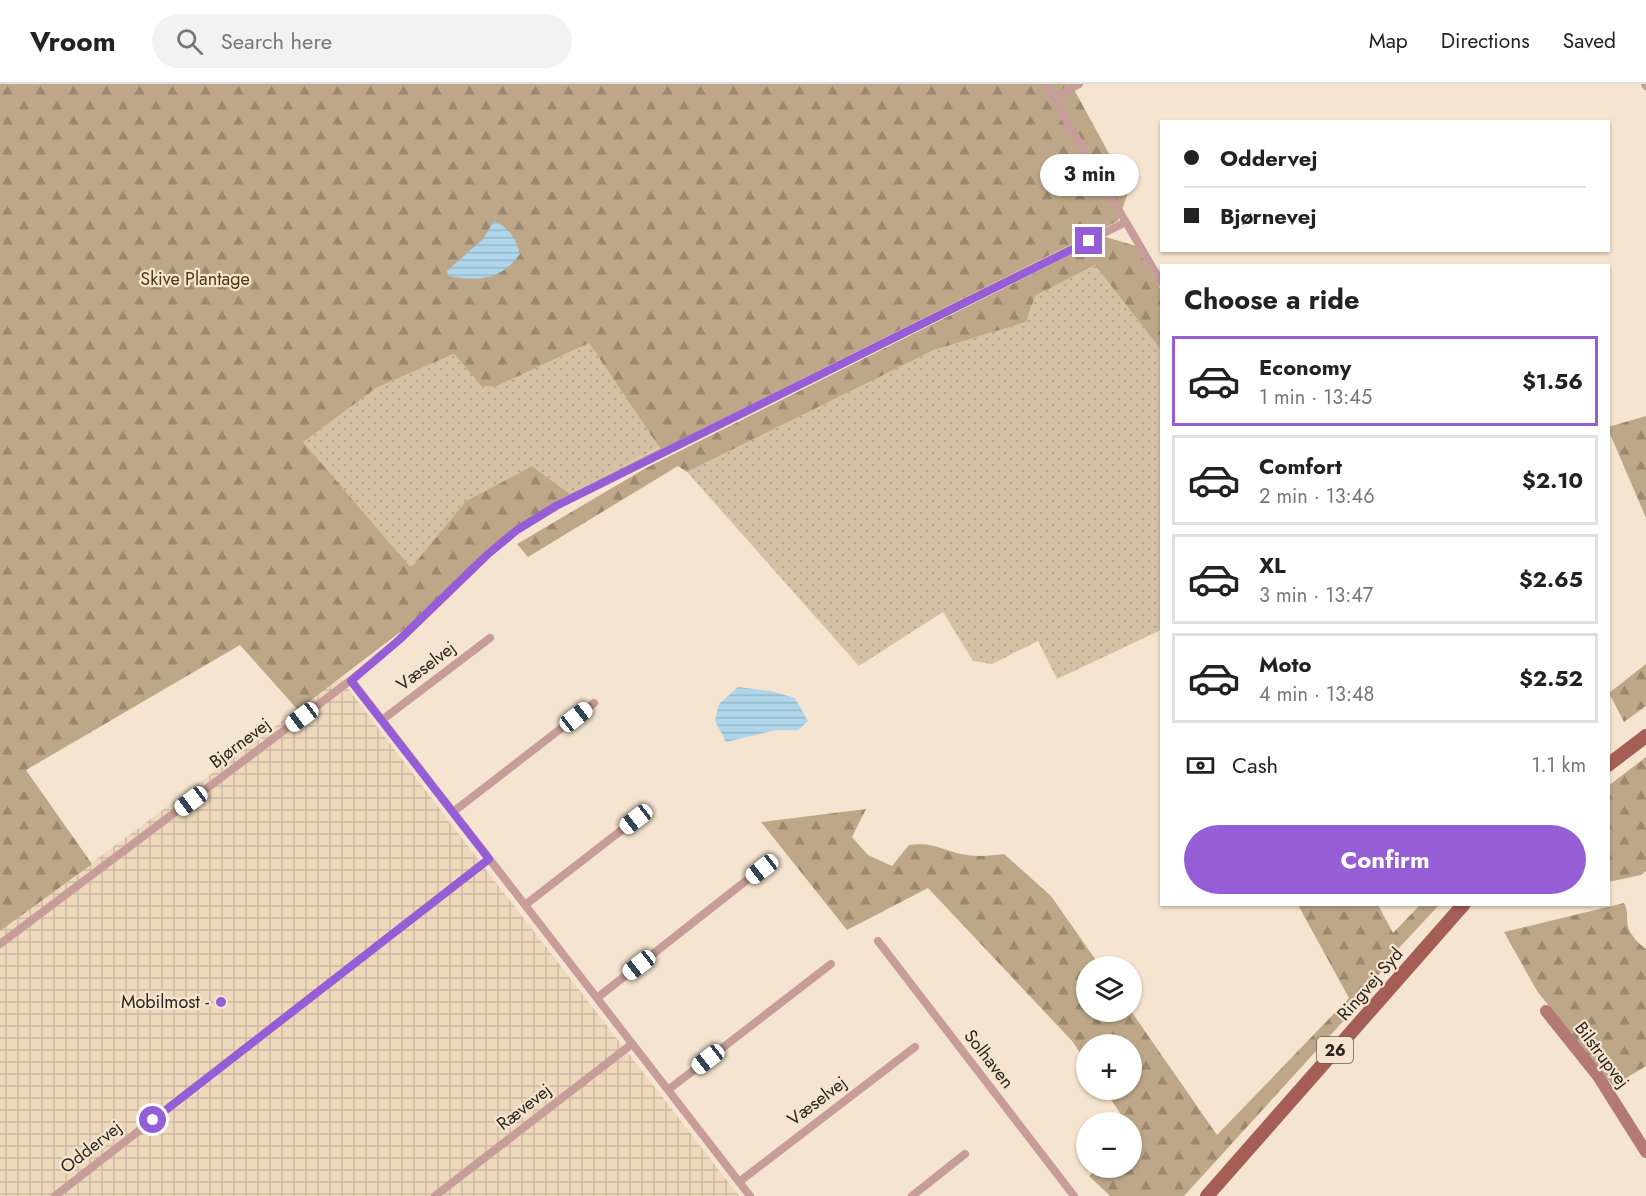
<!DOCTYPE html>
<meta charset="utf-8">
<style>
body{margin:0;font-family:Jost,sans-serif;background:#f2f2f2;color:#222;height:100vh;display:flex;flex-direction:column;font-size:22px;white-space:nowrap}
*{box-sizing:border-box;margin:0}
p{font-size:20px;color:#767676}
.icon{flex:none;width:33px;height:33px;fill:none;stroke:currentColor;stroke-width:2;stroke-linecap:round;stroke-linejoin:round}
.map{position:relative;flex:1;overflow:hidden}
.panel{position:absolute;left:1160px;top:180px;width:450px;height:642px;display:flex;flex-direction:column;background:#fff;border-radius:0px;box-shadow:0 2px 4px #0004}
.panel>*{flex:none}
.hud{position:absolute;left:1160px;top:36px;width:450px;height:132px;border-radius:0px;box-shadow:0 2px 4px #0004;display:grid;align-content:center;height:132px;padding:0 24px;background:#fff}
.buttons{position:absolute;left:1076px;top:872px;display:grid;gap:12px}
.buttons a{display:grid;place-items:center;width:66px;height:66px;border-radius:50%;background:#fff;box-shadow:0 2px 4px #0004;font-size:30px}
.end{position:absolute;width:27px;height:27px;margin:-14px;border:8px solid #965ed6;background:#fff;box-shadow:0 0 0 3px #fff}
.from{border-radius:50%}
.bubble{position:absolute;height:42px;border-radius:21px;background:#fff;box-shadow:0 2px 4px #0004;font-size:20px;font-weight:700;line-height:42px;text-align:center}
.car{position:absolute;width:18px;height:36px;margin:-18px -9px;border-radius:8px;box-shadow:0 0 4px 2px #0007;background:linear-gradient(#fff 24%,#345 0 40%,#fff 0 76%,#345 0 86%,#fff 0)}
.hud b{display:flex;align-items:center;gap:21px;height:57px;font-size:22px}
.hud b+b{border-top:2px solid #e0e0e0}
.hud i{width:15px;height:15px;background:#222}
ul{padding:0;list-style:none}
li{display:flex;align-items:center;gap:18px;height:90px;margin:0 12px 9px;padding:0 12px;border:3px solid #e0e0e0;border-radius:0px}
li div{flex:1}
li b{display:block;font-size:22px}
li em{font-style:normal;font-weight:700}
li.current{border-color:#965ed6}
li>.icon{width:54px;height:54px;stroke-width:1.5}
h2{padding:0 24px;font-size:27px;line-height:72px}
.pay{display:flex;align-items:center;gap:15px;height:66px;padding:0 24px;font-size:22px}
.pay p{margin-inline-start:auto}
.primary-button{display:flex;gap:12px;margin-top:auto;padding:12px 24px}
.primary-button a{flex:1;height:69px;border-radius:36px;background:#965ed6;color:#fff;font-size:24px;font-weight:700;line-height:69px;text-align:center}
header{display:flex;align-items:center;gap:36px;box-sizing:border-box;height:84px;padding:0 30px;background:#fff;border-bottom:2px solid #e0e0e0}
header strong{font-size:28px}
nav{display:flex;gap:33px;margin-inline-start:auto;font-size:21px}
.search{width:420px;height:54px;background:#f2f2f2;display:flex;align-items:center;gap:15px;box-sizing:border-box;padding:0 21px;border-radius:33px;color:#767676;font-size:22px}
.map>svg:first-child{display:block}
.industrial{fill:url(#industrial-grid)}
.grass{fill:url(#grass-dots)}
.forest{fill:url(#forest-firs);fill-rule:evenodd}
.water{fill:url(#water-rules)}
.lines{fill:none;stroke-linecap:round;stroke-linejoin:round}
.street{stroke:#c69d98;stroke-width:8}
.secondary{stroke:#b37972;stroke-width:12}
.primary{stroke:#a45e56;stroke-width:14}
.route{stroke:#965ed6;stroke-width:8}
.poi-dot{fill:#965ed6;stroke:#f5e5d0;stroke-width:2}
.labels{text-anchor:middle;stroke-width:4.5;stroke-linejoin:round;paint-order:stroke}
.shield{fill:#f5e5d0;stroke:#685f53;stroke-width:1.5}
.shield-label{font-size:16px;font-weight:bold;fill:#2b251d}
.park-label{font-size:18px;fill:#503710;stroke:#f5e5d0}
.street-label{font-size:18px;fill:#2b251d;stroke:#f5e5d0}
.poi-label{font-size:18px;fill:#2b251d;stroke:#f5e5d0;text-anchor:end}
</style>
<header>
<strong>Vroom</strong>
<div class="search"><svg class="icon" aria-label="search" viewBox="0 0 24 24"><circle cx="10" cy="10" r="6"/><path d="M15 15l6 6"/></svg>Search here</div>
<nav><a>Map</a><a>Directions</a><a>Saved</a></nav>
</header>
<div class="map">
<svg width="1646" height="1112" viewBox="0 0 1646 1112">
<defs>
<pattern id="industrial-grid" width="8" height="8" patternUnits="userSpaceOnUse" patternTransform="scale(1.5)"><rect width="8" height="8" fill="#eed9bd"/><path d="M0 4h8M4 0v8" fill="none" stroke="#ccbaa2"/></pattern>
<pattern id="grass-dots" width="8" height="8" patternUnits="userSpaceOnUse" patternTransform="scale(1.5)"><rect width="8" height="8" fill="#d5c1a5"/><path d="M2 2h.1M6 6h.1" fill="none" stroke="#b7a68e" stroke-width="1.8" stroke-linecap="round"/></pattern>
<pattern id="forest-firs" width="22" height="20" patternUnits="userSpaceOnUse" patternTransform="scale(1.5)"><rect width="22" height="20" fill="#bea788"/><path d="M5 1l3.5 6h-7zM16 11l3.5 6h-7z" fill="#9b886f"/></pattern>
<pattern id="water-rules" width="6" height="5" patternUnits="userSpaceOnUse" patternTransform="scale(1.5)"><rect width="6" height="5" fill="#afd6ea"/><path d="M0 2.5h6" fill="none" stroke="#97b8c8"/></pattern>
</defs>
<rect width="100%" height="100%" fill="#f5e5d0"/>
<path class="industrial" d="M 340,594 L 487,787 L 739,1112 L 0,1112 L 0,847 Z"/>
<path class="grass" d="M 1095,181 L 1161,266 L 1161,546 L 1057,595 L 1038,557 L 992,580 L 973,577 L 943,528 L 859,582 L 687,388 L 934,266 L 1026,238 L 1035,212 Z
M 589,259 L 660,363 L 570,410 L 532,382 L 466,417 L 411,485 L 302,358 L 376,304 L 454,270 L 481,302 L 495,303 Z"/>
<path class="forest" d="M 0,0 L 1071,0 L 1129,106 L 1118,137 L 581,405 L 507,453 L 416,536 L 298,626 L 240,561 L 26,686 L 92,780 L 0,847 ZM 589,259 L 660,364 L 570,410 L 532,382 L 466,417 L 411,484 L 303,358 L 376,304 L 454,270 L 481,302 L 495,303 Z
M 1106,153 L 1136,162 L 1161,206 L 1161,266 L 1095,181 L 1035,212 L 1026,238 L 934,266 L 687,388 L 678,382 L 528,473 L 517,460 L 646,384 Z
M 1646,332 L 1646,434 L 1608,345 L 1608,343 Z
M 1646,580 L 1646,622 L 1624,638 L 1609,609 Z
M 1646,673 L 1646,787 L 1641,791 L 1608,798 L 1608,702 Z
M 866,725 L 852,753 L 868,771 L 892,782 L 909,761 C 934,758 938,765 961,770 C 975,773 990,772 1004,770 L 1051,812 L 1100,882 L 1086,882 L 1086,927 L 1131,927 L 1217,1051 L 1349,914 L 1298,821 L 1378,821 L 1393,849 L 1420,821 L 1439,821 L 1398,865 L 1348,932 L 1184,1112 L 1110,1112 L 1089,1092 L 1099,1083 L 1131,1083 L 1131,1053 L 1134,1050 L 1131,1046 L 1131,1038 L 1126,1038 L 1104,1005 L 1131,1005 L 1131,960 L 1086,960 L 1086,978 L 1073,958 L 928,804 L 847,846 L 761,738 Z
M 1624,819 C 1629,828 1626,834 1628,843 C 1631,852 1639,860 1646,865 L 1646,982 L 1613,1002 L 1537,907 L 1504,848 Z"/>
<path class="water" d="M 494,137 C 509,144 516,154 520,170 C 501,196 479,198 448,192 L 447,187 L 483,155 Z
M 738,603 L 771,607 L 795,614 L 808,637 L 798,646 L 776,646 L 726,658 L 715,637 L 719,620 Z"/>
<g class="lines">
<path class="street" d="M 1045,0 L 1161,198
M 1645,0 L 1646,2
M 1054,14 L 1079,0
M 351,596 L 750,1112
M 382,636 L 490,554
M 453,728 L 594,619
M 525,821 L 645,728
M 878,857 L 1074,1112
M 0,860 L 351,596 L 399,556 L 488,470 L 517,446 L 556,422 L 1126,138
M 597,914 L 761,785
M 668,1006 L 831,880
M 739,1098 L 915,963
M 55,1112 L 489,775
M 435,1112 L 632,960
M 912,1112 L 965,1070"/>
<path class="secondary" d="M 1546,927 L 1598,992 L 1646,1068"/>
<path class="primary" d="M 1608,681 L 1646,652
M 1207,1112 L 1464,820"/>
</g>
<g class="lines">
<path class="route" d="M 153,1036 L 489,775 L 351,597 L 399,556 L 488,470 L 517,446 L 556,422 L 1089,157"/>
</g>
<circle class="poi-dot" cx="221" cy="918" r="6"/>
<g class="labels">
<rect class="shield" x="1317" y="953" width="36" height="26" rx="4.5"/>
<g class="shield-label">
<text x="1335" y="972">26</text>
</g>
<g class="park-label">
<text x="195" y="201">Skive Plantage</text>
</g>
<g class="street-label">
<text transform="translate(426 582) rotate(-37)" y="6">Væselvej</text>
<text transform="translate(240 659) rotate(-37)" y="6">Bjørnevej</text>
<text transform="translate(1370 900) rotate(-49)" y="6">Ringvej Syd</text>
<text transform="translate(1602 971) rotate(53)" y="6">Bilstrupvej</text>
<text transform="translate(989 975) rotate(52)" y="6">Solhaven</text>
<text transform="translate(817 1017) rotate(-37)" y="6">Væselvej</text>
<text transform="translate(524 1023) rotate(-38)" y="6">Rævevej</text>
<text transform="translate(91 1063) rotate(-38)" y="6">Oddervej</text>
</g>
<g class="poi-label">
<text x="209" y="924">Mobilmost -</text>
</g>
</g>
</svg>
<div class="buttons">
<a><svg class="icon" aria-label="layers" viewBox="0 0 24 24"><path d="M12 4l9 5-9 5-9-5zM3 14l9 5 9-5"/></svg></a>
<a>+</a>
<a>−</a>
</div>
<i class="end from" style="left:153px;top:1036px"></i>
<i class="end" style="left:1089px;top:157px"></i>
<div class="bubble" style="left:1040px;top:70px;width:99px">3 min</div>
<i class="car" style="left:302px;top:633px;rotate:233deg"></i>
<i class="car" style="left:576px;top:633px;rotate:52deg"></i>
<i class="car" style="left:191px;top:717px;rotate:233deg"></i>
<i class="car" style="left:636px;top:735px;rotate:232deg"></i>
<i class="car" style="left:762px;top:785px;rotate:232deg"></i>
<i class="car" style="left:639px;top:881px;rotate:232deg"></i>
<i class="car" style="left:708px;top:975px;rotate:232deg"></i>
<div class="hud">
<b><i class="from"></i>Oddervej</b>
<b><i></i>Bjørnevej</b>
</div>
<section class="panel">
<h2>Choose a ride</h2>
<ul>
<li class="current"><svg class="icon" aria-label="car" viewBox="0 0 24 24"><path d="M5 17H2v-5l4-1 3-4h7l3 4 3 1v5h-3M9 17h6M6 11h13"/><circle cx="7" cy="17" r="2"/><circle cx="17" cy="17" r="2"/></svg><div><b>Economy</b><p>1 min · 13:45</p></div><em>$1.56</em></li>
<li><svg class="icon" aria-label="car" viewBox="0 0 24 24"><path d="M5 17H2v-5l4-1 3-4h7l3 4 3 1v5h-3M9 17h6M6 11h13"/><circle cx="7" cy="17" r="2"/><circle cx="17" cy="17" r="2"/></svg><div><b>Comfort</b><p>2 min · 13:46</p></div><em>$2.10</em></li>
<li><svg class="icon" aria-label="car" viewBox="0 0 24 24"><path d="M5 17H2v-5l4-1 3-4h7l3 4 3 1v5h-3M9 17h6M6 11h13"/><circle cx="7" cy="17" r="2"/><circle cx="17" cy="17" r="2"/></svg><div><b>XL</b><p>3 min · 13:47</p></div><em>$2.65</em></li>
<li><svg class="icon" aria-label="car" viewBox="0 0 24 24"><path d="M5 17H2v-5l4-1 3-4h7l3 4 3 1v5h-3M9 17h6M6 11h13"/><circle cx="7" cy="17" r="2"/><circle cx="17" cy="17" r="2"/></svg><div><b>Moto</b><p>4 min · 13:48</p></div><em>$2.52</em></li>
</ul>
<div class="pay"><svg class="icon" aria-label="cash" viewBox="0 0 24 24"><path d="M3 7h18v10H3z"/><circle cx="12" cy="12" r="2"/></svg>Cash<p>1.1 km</p></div>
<div class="primary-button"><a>Confirm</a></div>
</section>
</div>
